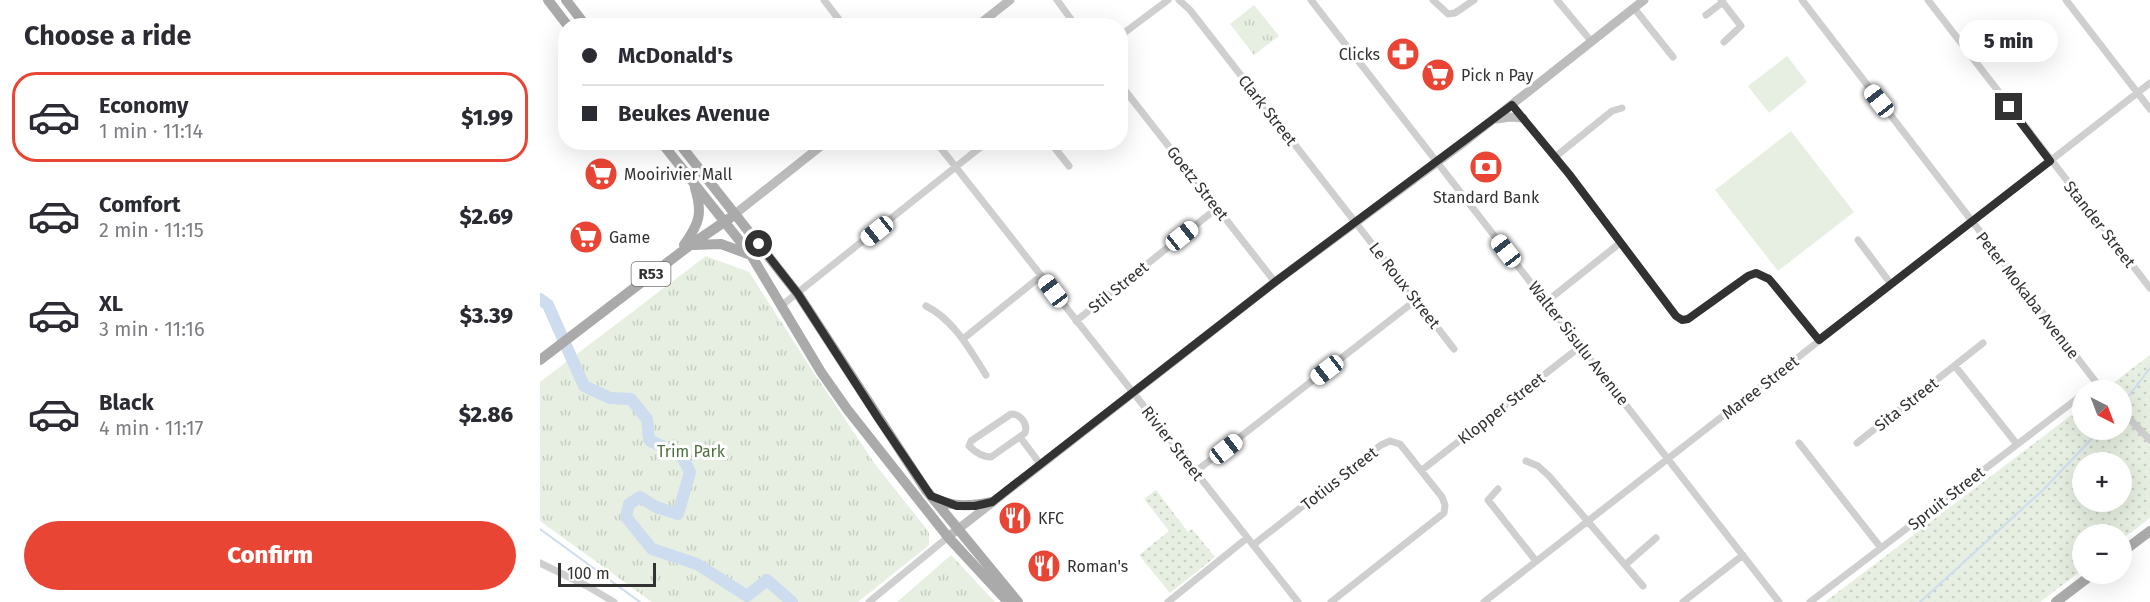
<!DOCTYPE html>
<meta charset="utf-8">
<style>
body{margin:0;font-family:"Fira Sans",sans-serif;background:#f7f7f7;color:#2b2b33;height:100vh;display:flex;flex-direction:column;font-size:22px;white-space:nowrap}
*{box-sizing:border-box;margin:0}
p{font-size:20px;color:#7c7c81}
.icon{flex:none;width:33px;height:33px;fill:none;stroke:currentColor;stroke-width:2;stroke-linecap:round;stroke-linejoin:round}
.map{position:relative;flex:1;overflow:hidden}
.details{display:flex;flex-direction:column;background:#fff;width:540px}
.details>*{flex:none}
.top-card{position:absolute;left:18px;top:18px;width:570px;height:132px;border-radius:24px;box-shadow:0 6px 24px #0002;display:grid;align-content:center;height:132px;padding:0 24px;background:#fff}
.needle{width:39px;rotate:138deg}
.buttons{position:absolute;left:1532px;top:380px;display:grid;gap:12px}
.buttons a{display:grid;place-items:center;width:60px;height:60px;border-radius:50%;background:#fff;box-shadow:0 6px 24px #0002;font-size:30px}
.scale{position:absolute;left:18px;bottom:15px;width:98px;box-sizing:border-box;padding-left:6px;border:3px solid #323232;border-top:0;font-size:16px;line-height:21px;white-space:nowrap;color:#323232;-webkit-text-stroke:4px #fff;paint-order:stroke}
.end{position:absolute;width:27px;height:27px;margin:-14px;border:8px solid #323232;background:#fff;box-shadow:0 0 0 3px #fff}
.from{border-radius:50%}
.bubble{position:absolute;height:42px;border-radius:21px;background:#fff;box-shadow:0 6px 24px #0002;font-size:20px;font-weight:800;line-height:42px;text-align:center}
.car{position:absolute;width:18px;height:36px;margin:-18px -9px;border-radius:8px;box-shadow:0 0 4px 2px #0007;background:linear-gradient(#fff 24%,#345 0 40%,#fff 0 76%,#345 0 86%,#fff 0)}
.top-card b{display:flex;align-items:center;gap:21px;height:57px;font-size:22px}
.top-card b+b{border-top:2px solid #e1e1e2}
.top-card i{width:15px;height:15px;background:#2b2b33}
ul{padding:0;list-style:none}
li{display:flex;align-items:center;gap:18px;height:90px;margin:0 12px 9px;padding:0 12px;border:3px solid transparent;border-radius:24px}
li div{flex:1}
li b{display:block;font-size:22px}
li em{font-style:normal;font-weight:800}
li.current{border-color:#e94534}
li>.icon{width:54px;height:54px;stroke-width:1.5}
h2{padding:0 24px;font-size:27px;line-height:72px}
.button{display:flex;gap:12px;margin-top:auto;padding:12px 24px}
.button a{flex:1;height:69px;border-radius:36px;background:#e94534;color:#fff;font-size:24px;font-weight:800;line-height:69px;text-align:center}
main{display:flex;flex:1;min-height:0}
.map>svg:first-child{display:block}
.grass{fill:url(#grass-dots);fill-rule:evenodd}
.park{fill:url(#park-tufts)}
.garden{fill:#e6efe1}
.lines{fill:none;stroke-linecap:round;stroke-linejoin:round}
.stream{stroke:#cddcee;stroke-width:2}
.river{stroke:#cddcee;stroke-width:12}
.street{stroke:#cfcfcf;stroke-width:7}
.secondary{stroke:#bcbcbc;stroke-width:9}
.primary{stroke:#aaa;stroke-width:10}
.route{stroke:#323232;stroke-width:8}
.labels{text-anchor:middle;stroke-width:6;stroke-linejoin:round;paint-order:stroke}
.shield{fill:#fff;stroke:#707070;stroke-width:1.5}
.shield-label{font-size:15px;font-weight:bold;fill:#323232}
.poi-label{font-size:16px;fill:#323232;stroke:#fff;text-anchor:start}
.street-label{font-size:16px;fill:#323232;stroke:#fff}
.park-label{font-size:16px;fill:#4d703d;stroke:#fff}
</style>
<main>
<section class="details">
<h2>Choose a ride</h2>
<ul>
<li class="current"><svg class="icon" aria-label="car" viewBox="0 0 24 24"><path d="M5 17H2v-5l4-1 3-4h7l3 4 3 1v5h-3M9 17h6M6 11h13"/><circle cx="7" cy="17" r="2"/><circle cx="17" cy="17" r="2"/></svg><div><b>Economy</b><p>1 min · 11:14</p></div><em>$1.99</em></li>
<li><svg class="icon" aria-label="car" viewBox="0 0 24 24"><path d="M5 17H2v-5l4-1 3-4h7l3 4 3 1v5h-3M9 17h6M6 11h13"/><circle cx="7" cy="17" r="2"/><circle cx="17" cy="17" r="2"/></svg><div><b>Comfort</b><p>2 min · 11:15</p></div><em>$2.69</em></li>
<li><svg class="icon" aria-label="car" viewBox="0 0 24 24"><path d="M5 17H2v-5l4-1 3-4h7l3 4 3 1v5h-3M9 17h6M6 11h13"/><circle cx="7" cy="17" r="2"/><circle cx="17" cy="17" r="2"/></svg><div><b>XL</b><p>3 min · 11:16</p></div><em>$3.39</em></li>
<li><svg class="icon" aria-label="car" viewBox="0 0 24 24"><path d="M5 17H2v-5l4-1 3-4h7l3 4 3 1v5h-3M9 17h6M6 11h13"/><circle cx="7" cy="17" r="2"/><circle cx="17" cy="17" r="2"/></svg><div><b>Black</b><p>4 min · 11:17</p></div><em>$2.86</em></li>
</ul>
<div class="button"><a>Confirm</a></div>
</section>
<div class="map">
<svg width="1610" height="602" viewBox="0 0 1610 602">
<defs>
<pattern id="grass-dots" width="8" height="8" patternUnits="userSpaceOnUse" patternTransform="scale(1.5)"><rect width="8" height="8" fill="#e6efe1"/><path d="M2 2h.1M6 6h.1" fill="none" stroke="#c6cdc2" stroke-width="1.8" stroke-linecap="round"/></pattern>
<pattern id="park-tufts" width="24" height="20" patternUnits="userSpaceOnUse" patternTransform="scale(1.5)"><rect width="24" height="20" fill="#e6efe1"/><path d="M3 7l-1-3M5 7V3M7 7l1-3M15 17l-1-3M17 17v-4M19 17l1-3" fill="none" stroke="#c6cdc2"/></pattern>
</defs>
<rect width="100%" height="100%" fill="#fff"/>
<path class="grass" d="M 1610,355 L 1610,518 L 1581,540 L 1581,534 L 1542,534 L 1542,570 L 1500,602 L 1285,602 L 1542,407 L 1542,429 L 1581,429 L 1581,390 L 1564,390 ZM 1542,462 L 1581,462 L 1581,501 L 1542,501 Z
M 616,490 L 648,532 L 652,529 L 675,557 L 630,593 L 599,555 L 629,531 L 604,499 Z"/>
<path class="park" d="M 714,5 L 739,36 L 714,55 L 690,24 Z
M 166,256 L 209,272 L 274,373 L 335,464 L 389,532 L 389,545 L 318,602 L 112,602 L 0,521 L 0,382 Z
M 411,555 L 455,602 L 357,602 Z"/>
<path class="garden" d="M 1247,56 L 1267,82 L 1229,113 L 1208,86 Z
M 1251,131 L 1314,212 L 1238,271 L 1175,190 Z"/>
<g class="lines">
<path class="stream" d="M 1581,406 L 1610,368
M 0,529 L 100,602
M 1380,602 L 1503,490 L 1561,429"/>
<path class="river" d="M 0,299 L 8,305 L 44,386 L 70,398 L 91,399 L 107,419 L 109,440 L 142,456 L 150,472 L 138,514 L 116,507 L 100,497 L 89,504 L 86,517 L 112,549 L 157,564 L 207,596 L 227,580 L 252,602"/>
<path class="street" d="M 284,0 L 304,26
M 517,0 L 536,26
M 639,0 L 650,10 L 914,349
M 771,0 L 1239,602
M 893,0 L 908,14 L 915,13 L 934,0
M 1017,0 L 1051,41
M 1181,0 L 1201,26 L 1184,42
M 1262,0 L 1562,390
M 1388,0 L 1610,288
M 1526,0 L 1610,109
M 1094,8 L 1133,57
M 1166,15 L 1183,2
M 580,36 L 628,0
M 580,84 L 735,282
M 972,105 L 1043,192 L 1136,316 L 1142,320 L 1148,319 L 1208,276 L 1216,273 L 1229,279 L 1235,286 L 1279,340
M 396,142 L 758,602
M 510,142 L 529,166
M 1015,157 L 1072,111 L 1082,108
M 1318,240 L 1351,284
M 1006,302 L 1080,243
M 241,306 L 447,142
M 386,306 C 414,320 430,350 446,375
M 536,321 L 677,208
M 423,339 L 501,276
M 1415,366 L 1476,443
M 1549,390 L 1557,384
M 1581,410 L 1610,440
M 471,414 C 481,414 488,424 485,433 L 451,457 C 442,457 435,452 429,446 L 431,441 Z
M 480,437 L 501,465
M 1259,443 L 1341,548
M 1317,443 L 1443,343
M 986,461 L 998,466 L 1009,476 L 1103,586
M 882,470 L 1041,346
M 655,472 L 876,300
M 958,489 L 948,500 L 996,561
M 713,545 L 841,445 L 850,441 L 860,444 L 902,497 L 905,505 L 904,513 L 791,602
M 0,563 L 47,586 L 74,602
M 1085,565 L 1116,538
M 329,602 L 408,537
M 628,602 L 707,538
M 944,602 L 1610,83
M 1143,602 L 1203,555
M 1270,602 L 1542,395"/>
<path class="secondary" d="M 437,26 L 470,0
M 956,119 L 970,117 L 983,118
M 195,214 L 286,142
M 408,537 L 735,282 L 922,144 L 1104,0"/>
<path class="primary" d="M 8,0 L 28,26
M 26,0 L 46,26
M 121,142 L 211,255 L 281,372 L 307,409 L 408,537 L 468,602
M 138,142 L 258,294 L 386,490 L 478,602
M 144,245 C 159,224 163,214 155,188
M 154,245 L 181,244 L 208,254
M 0,360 L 149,246 L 190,218
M 394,498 C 414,508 431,506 452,502
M 1581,553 L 1610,531
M 1516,602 L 1554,573"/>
</g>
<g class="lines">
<path class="route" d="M 219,244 L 258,294 L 338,418 L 391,496 L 417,506 L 435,506 L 452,502 L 466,491 L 735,282 L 972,105 L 1029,174 L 1136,316 L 1142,320 L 1148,319 L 1208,276 L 1216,273 L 1229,279 L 1235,286 L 1279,340 L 1510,161 L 1469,107"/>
</g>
<defs>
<symbol id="pharmacy-disc" viewBox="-11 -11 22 22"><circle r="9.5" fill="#e94534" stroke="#fff"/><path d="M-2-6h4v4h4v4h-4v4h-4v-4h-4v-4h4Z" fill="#fff"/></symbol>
<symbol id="supermarket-disc" viewBox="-11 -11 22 22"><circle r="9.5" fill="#e94534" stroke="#fff"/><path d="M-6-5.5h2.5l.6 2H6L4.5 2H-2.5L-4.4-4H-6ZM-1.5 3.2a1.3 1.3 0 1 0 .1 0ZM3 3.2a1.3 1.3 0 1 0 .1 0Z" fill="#fff"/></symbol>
<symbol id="bank-disc" viewBox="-11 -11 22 22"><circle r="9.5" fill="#e94534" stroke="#fff"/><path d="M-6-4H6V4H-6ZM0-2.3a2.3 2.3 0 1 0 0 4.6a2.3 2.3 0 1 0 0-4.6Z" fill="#fff"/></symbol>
<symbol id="restaurant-disc" viewBox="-11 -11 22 22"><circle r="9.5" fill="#e94534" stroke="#fff"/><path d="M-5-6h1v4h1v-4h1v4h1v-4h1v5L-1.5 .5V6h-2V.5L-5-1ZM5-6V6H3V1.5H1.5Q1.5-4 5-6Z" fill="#fff"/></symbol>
</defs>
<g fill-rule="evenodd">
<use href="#pharmacy-disc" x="844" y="35" width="38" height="38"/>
<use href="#supermarket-disc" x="879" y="56" width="38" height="38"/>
<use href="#bank-disc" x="927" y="148" width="38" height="38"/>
<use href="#supermarket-disc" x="42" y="155" width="38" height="38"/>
<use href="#supermarket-disc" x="27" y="218" width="38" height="38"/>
<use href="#restaurant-disc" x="456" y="499" width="38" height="38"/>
<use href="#restaurant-disc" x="485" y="547" width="38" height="38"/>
</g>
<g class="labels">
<rect class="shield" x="91.5" y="262" width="39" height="24" rx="4.5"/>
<g class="shield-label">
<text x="111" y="279">R53</text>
</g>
<g class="poi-label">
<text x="840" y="60" text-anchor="end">Clicks</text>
<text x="921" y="81">Pick n Pay</text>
<text x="84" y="180">Mooirivier Mall</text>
<text x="946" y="203" text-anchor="middle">Standard Bank</text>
<text x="69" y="243">Game</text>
<text x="498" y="524">KFC</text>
<text x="527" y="572">Roman's</text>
</g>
<g class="street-label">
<text transform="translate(728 110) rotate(52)" y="6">Clark Street</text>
<text transform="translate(658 183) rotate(52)" y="6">Goetz Street</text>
<text transform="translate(1560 224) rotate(52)" y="6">Stander Street</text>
<text transform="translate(865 285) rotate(52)" y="6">Le Roux Street</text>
<text transform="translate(578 287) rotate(-39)" y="6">Stil Street</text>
<text transform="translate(1488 295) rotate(52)" y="6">Peter Mokaba Avenue</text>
<text transform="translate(1039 343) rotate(52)" y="6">Walter Sisulu Avenue</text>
<text transform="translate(1220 387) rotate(-38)" y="6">Maree Street</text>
<text transform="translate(1366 404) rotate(-38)" y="6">Sita Street</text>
<text transform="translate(961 408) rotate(-38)" y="6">Klopper Street</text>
<text transform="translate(633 443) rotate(52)" y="6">Rivier Street</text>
<text transform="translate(799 478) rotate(-38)" y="6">Totius Street</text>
<text transform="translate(1406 498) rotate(-38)" y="6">Spruit Street</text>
</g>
<g class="park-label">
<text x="151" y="457">Trim Park</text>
</g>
</g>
</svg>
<div class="buttons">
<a><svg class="needle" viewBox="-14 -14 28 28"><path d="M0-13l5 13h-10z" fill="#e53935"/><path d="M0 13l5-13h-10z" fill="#7c7c81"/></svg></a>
<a>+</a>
<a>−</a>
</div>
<div class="scale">100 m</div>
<i class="end from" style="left:219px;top:244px"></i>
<i class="end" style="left:1469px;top:107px"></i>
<div class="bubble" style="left:1419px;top:20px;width:99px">5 min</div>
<i class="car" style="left:1339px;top:101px;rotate:322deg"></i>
<i class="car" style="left:337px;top:231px;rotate:231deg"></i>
<i class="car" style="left:642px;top:236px;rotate:51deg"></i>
<i class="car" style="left:966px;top:251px;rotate:322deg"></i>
<i class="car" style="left:513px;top:291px;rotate:323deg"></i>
<i class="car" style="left:787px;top:370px;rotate:232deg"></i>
<i class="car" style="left:686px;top:449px;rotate:52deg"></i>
<div class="top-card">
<b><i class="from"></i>McDonald's</b>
<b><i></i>Beukes Avenue</b>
</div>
</div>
</main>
